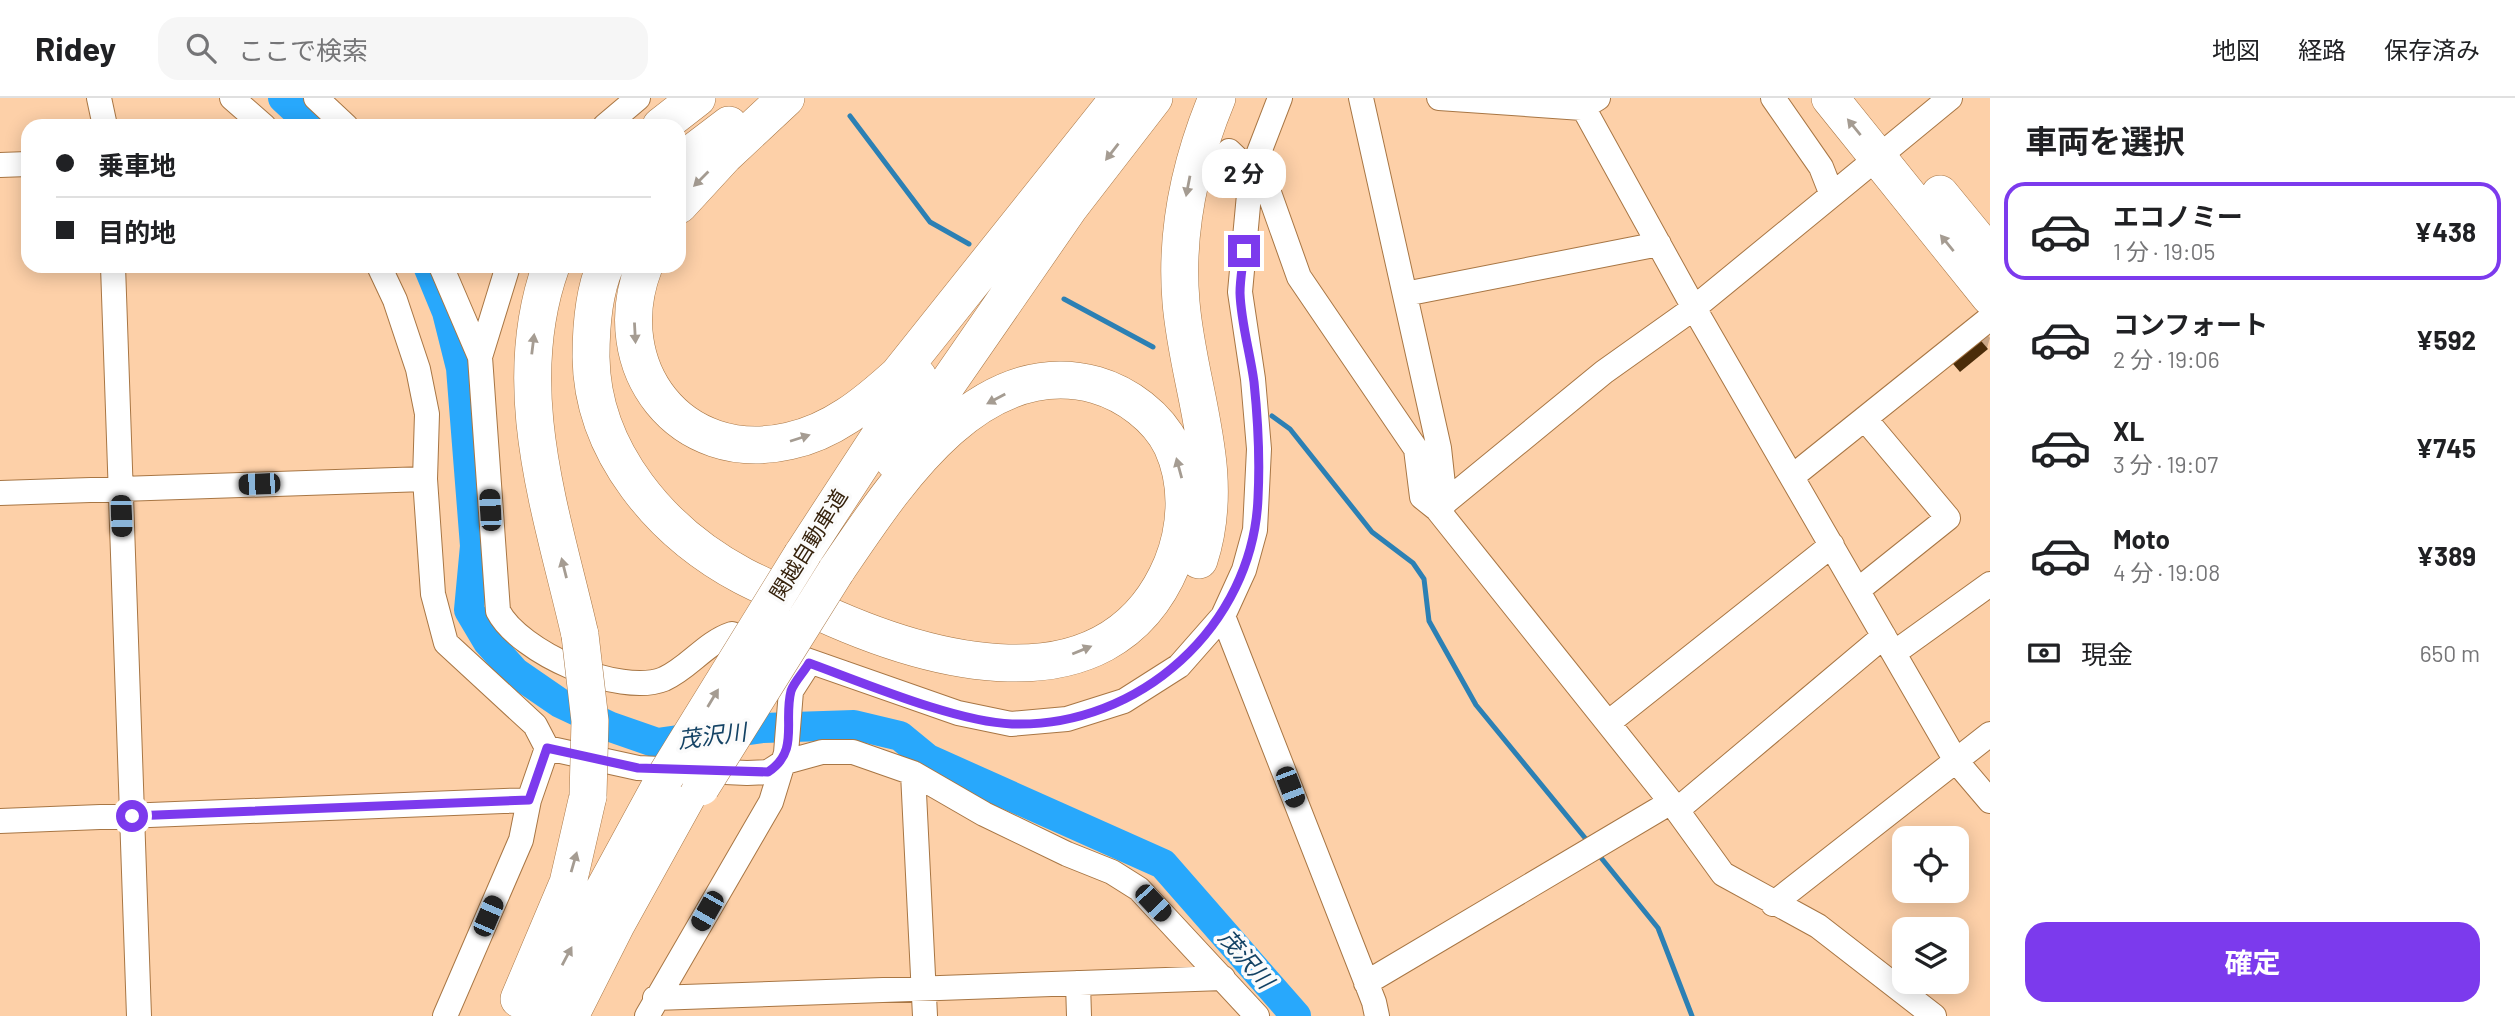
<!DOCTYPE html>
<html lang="ja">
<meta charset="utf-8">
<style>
body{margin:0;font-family:Barlow,"Noto Sans JP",sans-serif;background:#f6f6f6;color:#202124;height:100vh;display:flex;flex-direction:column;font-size:26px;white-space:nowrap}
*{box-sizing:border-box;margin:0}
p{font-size:23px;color:#757577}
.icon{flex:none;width:38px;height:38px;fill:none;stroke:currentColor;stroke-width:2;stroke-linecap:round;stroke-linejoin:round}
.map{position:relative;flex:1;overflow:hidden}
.panel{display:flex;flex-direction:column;background:#fff;width:525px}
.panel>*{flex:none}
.hud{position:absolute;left:21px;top:21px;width:665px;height:154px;border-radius:21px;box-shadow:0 4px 18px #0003;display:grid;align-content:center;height:154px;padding:0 35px;background:#fff}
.tools{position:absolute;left:1892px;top:728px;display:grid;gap:14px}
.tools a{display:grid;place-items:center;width:77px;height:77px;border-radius:14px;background:#fff;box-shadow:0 4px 18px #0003;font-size:35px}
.end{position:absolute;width:32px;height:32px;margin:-16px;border:9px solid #7c3aed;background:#fff;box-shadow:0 0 0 4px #fff}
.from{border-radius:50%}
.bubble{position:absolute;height:49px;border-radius:21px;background:#fff;box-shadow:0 4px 18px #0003;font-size:23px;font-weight:700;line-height:49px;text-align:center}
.car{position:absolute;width:21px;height:42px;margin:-21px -10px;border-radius:9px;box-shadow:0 0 5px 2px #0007;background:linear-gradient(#222 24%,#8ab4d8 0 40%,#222 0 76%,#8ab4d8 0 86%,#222 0)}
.hud b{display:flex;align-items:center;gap:24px;height:66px;font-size:26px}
.hud b+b{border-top:2px solid #e0e0e0}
.hud i{width:18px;height:18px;background:#202124}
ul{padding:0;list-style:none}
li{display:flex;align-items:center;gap:21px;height:98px;margin:0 14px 10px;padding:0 21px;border:4px solid transparent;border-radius:21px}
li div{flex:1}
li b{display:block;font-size:26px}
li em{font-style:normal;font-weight:700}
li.selected{border-color:#7c3aed}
li>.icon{width:63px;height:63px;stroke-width:1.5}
h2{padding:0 35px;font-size:32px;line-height:84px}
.pay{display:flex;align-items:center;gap:18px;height:77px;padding:0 35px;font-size:26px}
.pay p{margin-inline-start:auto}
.primary-button{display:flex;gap:14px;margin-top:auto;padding:14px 35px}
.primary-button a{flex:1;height:80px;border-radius:21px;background:#7c3aed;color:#fff;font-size:28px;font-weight:700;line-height:80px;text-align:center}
header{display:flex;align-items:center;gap:42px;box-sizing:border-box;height:98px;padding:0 35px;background:#fff;border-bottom:2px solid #e0e0e0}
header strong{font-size:33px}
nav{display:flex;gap:38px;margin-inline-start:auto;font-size:24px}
.search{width:490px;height:63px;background:#f6f6f6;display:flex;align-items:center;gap:18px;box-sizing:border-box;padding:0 24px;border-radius:21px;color:#757577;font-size:26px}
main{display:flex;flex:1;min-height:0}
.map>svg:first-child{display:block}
.shadow{fill:#0003}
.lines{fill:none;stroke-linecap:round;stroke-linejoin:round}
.stream{stroke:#2c80b4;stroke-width:5}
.river{stroke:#28a8fc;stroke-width:30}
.building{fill:#4b2c09}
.minor-casing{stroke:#a87644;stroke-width:26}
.highway-casing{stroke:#a87644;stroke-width:38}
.minor{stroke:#fff;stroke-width:24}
.highway{stroke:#fff;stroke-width:37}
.highway-bridge-casing{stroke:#a87644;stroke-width:38;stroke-linecap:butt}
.highway-bridge{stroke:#fff;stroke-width:37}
.oneway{fill:#a59c92}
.route{stroke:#7c3aed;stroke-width:9}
.labels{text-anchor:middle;stroke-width:7;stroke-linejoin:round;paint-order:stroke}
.street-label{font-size:21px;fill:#36220c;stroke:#fbfbfb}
.water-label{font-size:23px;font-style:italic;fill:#134264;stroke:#fbfbfb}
</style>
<header>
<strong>Ridey</strong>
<div class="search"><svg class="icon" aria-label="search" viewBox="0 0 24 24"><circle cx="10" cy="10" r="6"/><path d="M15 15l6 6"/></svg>ここで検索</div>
<nav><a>地図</a><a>経路</a><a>保存済み</a></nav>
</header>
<main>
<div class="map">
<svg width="1990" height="918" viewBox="0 0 1990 918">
<rect width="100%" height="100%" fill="#fdd0a8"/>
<path class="shadow" d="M 1983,231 L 1990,240 L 1987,250 L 1950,260 Z"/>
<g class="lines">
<path class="stream" d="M 850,18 L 930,124 L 969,146
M 1064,201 L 1153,249
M 1272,318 L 1290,331 L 1372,434 L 1413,465 L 1424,481 L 1429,523 L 1476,607 L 1590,746
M 1598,756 L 1658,830 L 1692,918"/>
<path class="river" d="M 283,0 L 313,28
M 428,168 L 447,214 L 461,270 L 475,448 L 469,512 L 488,544 L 515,574 L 560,605 L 611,629 L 657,645 L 763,630 L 854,627 L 900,638 L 928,661 L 1163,766 L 1296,918"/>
</g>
<path class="building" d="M 1976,237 L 1988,251 L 1960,274 L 1948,260 Z"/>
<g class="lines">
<defs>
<path id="minor" d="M 99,0 L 105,28
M 232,0 L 264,28
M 316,0 L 346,28
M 1361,0 L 1439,350 L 1445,405
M 1439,0 L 1582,10 L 1598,0
M 1578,0 L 1694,210 L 1956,663 L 1990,703
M 1773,0 L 1821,69 L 1832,97 L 1950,0
M 605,28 L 638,0
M 1229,53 L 1267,89 L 1299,179 L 1416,351 L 1422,399 L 1437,411 L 1671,704 L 1723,776 L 1818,828 L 1934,918
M 0,67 L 28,66
M 113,168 L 139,918
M 379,168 L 395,202 L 418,271 L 427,316 L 425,381 L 433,496 L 446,545 L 535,627 L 547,650 L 529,702 L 521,742 L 445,918
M 441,168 L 480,259 L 498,513 C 519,554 619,599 664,581 C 689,570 705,545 732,536 L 958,615 L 1011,626 L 1067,621 L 1124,603 L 1179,568 L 1223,518 L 1244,472 L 1255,432 L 1259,351 L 1253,281 L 1240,194 L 1251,75 L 1280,0
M 1405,196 L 1659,146
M 480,259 L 508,168
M 1793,378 L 1990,220
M 0,395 L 425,381
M 1437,411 L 1604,274 L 1694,210 L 1832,97
M 1858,492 L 1948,420 L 1865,321
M 1223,518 L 1374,904 L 1377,918
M 1894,555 L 1990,486
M 1608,625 L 1832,447
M 547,650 L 638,670 L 747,675 L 768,674 L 782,665 L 822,654 L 853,654 L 913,675 L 984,716 L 1067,756 L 1112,774 L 1139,791 L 1257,918
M 913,675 L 925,918
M 1677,712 L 1884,538
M 0,723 L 529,702
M 1773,806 L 1990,636
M 1078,885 L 1079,918
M 1366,885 L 1671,704
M 655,900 L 1223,880
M 647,918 L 771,704 L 786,655 L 791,593 L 809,565"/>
<path id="highway" d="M 1830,0 L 1990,199
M 661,28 L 697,0
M 679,65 L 729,27
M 1940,96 L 1990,157
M 679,107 L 725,57 L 786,0
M 551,168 C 507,291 552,415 580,537
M 605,168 C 593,196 591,229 591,259 C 592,354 662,435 743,478 C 764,489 786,498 807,508 C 920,562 1108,620 1172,466 C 1187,429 1189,385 1172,348 C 1158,319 1127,296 1096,287 C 977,254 892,391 836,473
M 644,168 C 605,269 680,368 789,343 C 832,334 866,306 898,277 L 1119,0
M 894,363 L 1069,110 L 1154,0
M 802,457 L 918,279
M 1199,462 C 1228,374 1188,291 1181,204 C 1175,133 1190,65 1217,0
M 519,901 L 568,785 L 588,698
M 535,918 L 665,679
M 570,918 L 617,825 L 695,684"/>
</defs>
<use href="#minor" class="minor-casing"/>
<use href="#highway" class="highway-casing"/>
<use href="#minor" class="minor"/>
<use href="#highway" class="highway"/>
<defs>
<path id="highway-bridge" d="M 580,537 L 590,623 L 588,698
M 665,679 L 802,457
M 701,689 L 836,473"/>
</defs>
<use href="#highway-bridge" class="highway-bridge-casing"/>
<use href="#highway-bridge" class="highway-bridge"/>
</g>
<defs><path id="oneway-solid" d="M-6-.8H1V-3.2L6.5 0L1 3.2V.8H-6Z" transform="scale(1.75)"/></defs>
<g class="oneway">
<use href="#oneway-solid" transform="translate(1854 29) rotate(-129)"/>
<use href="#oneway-solid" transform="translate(1112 54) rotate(128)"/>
<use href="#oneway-solid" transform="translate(701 81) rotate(135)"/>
<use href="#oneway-solid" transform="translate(1188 88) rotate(101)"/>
<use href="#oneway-solid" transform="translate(1947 145) rotate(-129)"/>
<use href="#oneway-solid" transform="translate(635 235) rotate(87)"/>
<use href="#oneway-solid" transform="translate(533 246) rotate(-83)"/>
<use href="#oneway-solid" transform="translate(996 301) rotate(152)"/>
<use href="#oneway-solid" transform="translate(800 340) rotate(-18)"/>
<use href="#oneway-solid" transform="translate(1179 370) rotate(-105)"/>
<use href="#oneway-solid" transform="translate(564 470) rotate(-104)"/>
<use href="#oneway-solid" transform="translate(1082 552) rotate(-22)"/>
<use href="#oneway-solid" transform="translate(713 600) rotate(-59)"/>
<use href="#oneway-solid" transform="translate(574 764) rotate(-74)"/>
<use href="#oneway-solid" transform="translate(567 858) rotate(-62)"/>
</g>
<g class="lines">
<path class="route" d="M 132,718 L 529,702 L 547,650 L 638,670 L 768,674 C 800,653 783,624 791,593 C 794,584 804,574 809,565 C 864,585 956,624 1012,626 C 1139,630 1253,528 1258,400 C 1260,361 1258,322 1254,284 C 1250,254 1241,225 1240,195 C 1240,181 1243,166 1244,153"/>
</g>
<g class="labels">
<g class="street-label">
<text transform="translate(809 447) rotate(-58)" y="7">関越自動車道</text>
</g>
<g class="water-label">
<text transform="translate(712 638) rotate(-7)" y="8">茂沢川</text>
<text transform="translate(1246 861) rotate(49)" y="8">茂沢川</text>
</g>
</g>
</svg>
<div class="tools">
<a><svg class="icon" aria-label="locate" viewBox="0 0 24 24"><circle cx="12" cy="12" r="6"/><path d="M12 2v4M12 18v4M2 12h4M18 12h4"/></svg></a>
<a><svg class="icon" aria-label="layers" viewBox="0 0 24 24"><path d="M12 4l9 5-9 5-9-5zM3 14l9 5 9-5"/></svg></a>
</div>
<i class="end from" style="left:132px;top:718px"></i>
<i class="end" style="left:1244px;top:153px"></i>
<div class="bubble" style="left:1202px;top:51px;width:84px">2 分</div>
<i class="car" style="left:259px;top:386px;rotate:268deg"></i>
<i class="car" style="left:490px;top:412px;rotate:357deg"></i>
<i class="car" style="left:121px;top:418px;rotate:178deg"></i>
<i class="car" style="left:1290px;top:689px;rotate:159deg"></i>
<i class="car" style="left:1153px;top:805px;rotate:137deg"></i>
<i class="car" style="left:707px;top:813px;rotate:210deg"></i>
<i class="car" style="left:488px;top:818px;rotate:23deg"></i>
<div class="hud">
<b><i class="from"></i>乗車地</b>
<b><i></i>目的地</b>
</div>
</div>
<section class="panel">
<h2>車両を選択</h2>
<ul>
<li class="selected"><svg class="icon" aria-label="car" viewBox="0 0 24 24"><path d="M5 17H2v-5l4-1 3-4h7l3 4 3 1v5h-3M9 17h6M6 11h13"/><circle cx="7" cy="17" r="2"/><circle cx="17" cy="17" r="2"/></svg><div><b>エコノミー</b><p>1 分 · 19:05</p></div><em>¥438</em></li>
<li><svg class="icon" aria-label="car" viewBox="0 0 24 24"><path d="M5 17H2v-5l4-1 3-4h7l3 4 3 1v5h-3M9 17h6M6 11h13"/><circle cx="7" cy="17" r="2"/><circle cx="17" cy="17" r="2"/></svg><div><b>コンフォート</b><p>2 分 · 19:06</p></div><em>¥592</em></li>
<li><svg class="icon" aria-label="car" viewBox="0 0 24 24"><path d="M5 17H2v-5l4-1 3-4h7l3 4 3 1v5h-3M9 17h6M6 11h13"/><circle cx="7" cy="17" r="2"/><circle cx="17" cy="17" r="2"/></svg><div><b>XL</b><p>3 分 · 19:07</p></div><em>¥745</em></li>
<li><svg class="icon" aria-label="car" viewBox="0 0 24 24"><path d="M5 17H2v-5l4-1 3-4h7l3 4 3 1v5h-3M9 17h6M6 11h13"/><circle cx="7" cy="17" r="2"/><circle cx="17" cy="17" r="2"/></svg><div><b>Moto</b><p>4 分 · 19:08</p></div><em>¥389</em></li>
</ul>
<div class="pay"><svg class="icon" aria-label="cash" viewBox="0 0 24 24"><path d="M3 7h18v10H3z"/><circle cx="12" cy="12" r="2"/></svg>現金<p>650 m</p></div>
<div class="primary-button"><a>確定</a></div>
</section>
</main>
